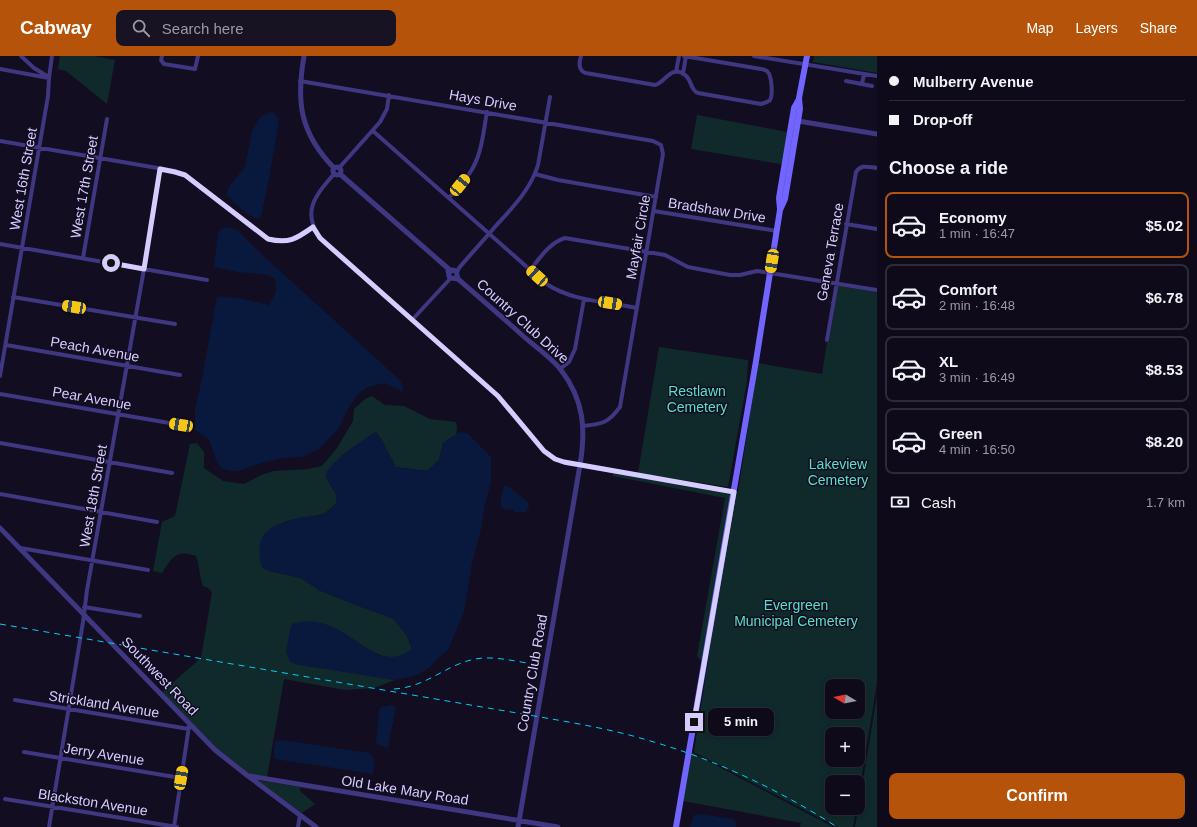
<!DOCTYPE html>
<meta charset="utf-8">
<style>
body{margin:0;font-family:Helvetica,sans-serif;background:#171322;color:#f1f3f6;height:100vh;display:flex;flex-direction:column;font-size:15px;white-space:nowrap}
*{box-sizing:border-box;margin:0}
p{font-size:13px;color:#9b9aa2}
.icon{flex:none;width:22px;height:22px;fill:none;stroke:currentColor;stroke-width:2;stroke-linecap:round;stroke-linejoin:round}
.map{position:relative;flex:1;overflow:hidden}
.details{display:flex;flex-direction:column;background:#0e0a19;width:320px}
.details>*{flex:none}
.top-card{display:grid;align-content:center;height:88px;padding:0 12px;background:#0e0a19}
.needle{width:26px;rotate:280deg}
.buttons{position:absolute;left:825px;top:623px;display:grid;gap:8px}
.buttons a{display:grid;place-items:center;width:40px;height:40px;border-radius:8px;background:#0e0a19;box-shadow:0 2px 6px #0003,0 0 0 1px #2e2b38;font-size:20px}
.end{position:absolute;width:18px;height:18px;margin:-9px;border:5px solid #d6cdff;background:#111;box-shadow:0 0 0 2px #111}
.from{border-radius:50%}
.bubble{position:absolute;height:28px;border-radius:8px;background:#0e0a19;box-shadow:0 2px 6px #0003,0 0 0 1px #2e2b38;font-size:13px;font-weight:800;line-height:28px;text-align:center}
.car{position:absolute;width:12px;height:24px;margin:-12px -6px;border-radius:5px;box-shadow:0 0 3px 1px #0007;background:linear-gradient(#f5c518 24%,#345 0 40%,#f5c518 0 76%,#345 0 86%,#f5c518 0)}
.top-card b{display:flex;align-items:center;gap:14px;height:38px;font-size:15px}
.top-card b+b{border-top:1px solid #2e2b38}
.top-card i{width:10px;height:10px;background:#f1f3f6}
ul{padding:0;list-style:none}
li{display:flex;align-items:center;gap:12px;height:66px;margin:0 8px 6px;padding:0 4px;border:2px solid #2e2b38;border-radius:8px}
li div{flex:1}
li b{display:block;font-size:15px}
li em{font-style:normal;font-weight:800}
li.active{border-color:#b45309}
li>.icon{width:36px;height:36px;stroke-width:1.5}
h2{padding:0 12px;font-size:18px;line-height:48px}
.pay{display:flex;align-items:center;gap:10px;height:44px;padding:0 12px;font-size:15px}
.pay p{margin-inline-start:auto}
.action{display:flex;gap:8px;margin-top:auto;padding:8px 12px}
.action a{flex:1;height:46px;border-radius:8px;background:#b45309;color:#fff;font-size:16px;font-weight:800;line-height:46px;text-align:center}
header{display:flex;align-items:center;gap:24px;box-sizing:border-box;height:56px;padding:0 20px;background:#b45309;color:#fff}
header strong{font-size:19px}
nav{display:flex;gap:22px;margin-inline-start:auto;font-size:14px}
.search{width:280px;height:36px;background:#171322;display:flex;align-items:center;gap:10px;box-sizing:border-box;padding:0 14px;border-radius:8px;color:#9b9aa2;font-size:15px}
main{display:flex;flex:1;min-height:0}
.map>svg:first-child{display:block}
.green{fill:#102a2b;fill-rule:evenodd}
.water{fill:#09193e}
.lines{fill:none;stroke-linecap:round;stroke-linejoin:round}
.minor{stroke:#3f3781;stroke-width:4}
.tertiary{stroke:#3f3781;stroke-width:5}
.secondary{stroke:#7264ff;stroke-width:6}
.rail{stroke:#00cff8;stroke-width:1;stroke-dasharray:6 5;stroke-linecap:butt}
.route{stroke:#d6cdff;stroke-width:5}
.labels{text-anchor:middle;stroke-width:3;stroke-linejoin:round;paint-order:stroke}
.street-label{font-size:14px;fill:#d6cdff;stroke:#120d21}
.park-label{font-size:14px;fill:#58e0c7;stroke:#120d21}
</style>
<header>
<strong>Cabway</strong>
<div class="search"><svg class="icon" aria-label="search" viewBox="0 0 24 24"><circle cx="10" cy="10" r="6"/><path d="M15 15l6 6"/></svg>Search here</div>
<nav><a>Map</a><a>Layers</a><a>Share</a></nav>
</header>
<main>
<div class="map">
<svg width="877" height="771" viewBox="0 0 877 771">
<rect width="100%" height="100%" fill="#120d21"/>
<path class="green" d="M 60,0 L 94,0 L 115,4 L 107,48 L 66,15 L 58,13 Z
M 814,0 L 877,0 L 877,17 L 813,6 Z
M 697,59 L 793,77 L 786,109 L 691,93 Z
M 838,230 L 877,236 L 877,627 L 858,743 L 858,726 L 832,726 L 832,752 L 857,752 L 853,771 L 837,771 L 694,696 L 734,436 L 738,436 L 758,307 L 822,318 L 827,286 L 829,286 ZM 832,630 L 858,630 L 858,656 L 832,656 ZM 832,678 L 858,678 L 858,704 L 832,704 Z
M 659,291 L 748,304 L 747,325 L 728,431 L 638,417 Z
M 372,340 L 385,349 L 404,350 L 430,363 L 456,366 L 457,371 L 456,379 L 443,387 L 439,404 L 427,415 L 395,411 L 382,384 L 376,376 L 342,399 L 327,423 L 337,440 L 336,448 L 324,458 L 286,465 L 269,515 L 301,522 L 319,534 L 351,547 L 394,563 L 407,580 L 412,593 C 391,610 374,597 355,585 L 295,608 L 395,624 L 374,632 L 345,634 L 284,623 L 267,721 L 249,718 L 217,693 L 162,636 L 201,602 L 212,536 L 208,532 L 203,530 C 199,520 200,510 196,500 C 177,493 172,501 162,517 L 153,515 L 162,466 L 175,460 L 190,388 L 197,387 L 204,396 L 204,412 L 223,425 L 244,428 L 261,419 L 274,415 L 308,413 L 322,410 L 337,392 L 353,365 L 354,353 L 365,343 Z
M 613,417 L 731,438 L 702,605 L 697,600 L 725,442 L 613,420 Z
M 877,640 L 877,771 L 855,771 Z
M 692,696 L 693,697 L 833,771 L 800,771 L 801,767 L 683,745 Z
M 256,724 L 332,736 L 300,732 L 300,735 L 315,748 L 302,757 Z"/>
<path class="water" d="M 273,55 L 279,64 L 270,118 L 261,161 L 258,163 L 247,158 L 226,139 L 230,129 L 245,111 L 252,75 L 260,61 Z
M 227,171 L 237,174 L 269,205 L 401,325 L 403,336 L 385,327 L 368,331 L 358,338 L 348,353 L 338,373 L 318,394 L 302,401 L 283,402 L 261,407 L 238,415 L 230,415 L 221,412 L 216,404 L 209,383 L 195,374 L 195,354 L 202,322 L 217,241 L 239,242 L 269,249 L 276,236 L 275,223 L 268,219 L 238,216 L 214,211 L 218,177 L 221,173 Z
M 375,376 L 382,384 L 396,411 L 427,415 L 439,404 L 443,387 L 459,376 L 467,377 L 491,401 L 491,427 L 485,448 L 481,473 L 472,507 L 464,556 L 448,594 L 438,602 L 430,611 L 418,619 L 395,624 L 295,608 L 290,606 L 286,596 L 290,574 L 292,568 C 326,557 351,583 377,599 C 390,602 402,602 412,593 L 407,580 L 394,563 L 351,547 L 319,534 L 301,522 L 269,515 L 262,512 C 252,475 272,468 303,461 C 309,460 318,461 324,458 C 328,456 333,451 336,448 C 336,445 337,441 336,438 C 334,433 325,423 326,419 C 328,406 364,384 375,376 Z
M 504,430 L 508,430 L 528,446 L 529,452 L 526,456 L 515,456 L 512,453 L 507,454 L 501,452 L 501,442 Z
M 391,649 L 396,651 L 388,692 L 376,688 L 379,654 L 381,651 Z
M 281,684 L 370,697 L 374,703 L 373,718 L 275,703 L 274,695 L 275,685 Z
M 700,758 L 733,763 L 736,766 L 736,771 L 690,771 L 694,759 Z"/>
<g class="lines">
<path class="minor" d="M 21,0 L 34,12 L 47,20
M 162,0 L 161,4 L 164,8 L 195,13 L 198,0
M 581,0 C 579,6 578,15 586,17 L 655,29 C 665,27 671,8 685,19 C 692,24 690,34 698,37 L 761,48 C 764,47 768,46 770,44 C 773,39 772,19 767,15 C 765,14 763,13 761,13 L 684,0
M 754,0 L 877,20
M 0,13 L 49,22
M 676,16 L 679,0
M 683,18 L 686,0
M 300,25 L 653,85 L 661,89 L 663,98 L 620,351 C 608,367 603,368 583,370
M 846,25 L 872,30
M 862,28 L 864,18
M 373,75 L 545,227 C 571,245 606,246 637,252
M 0,85 L 175,115 L 185,119 L 268,183 C 288,188 297,183 313,171
M 339,112 L 380,66 L 387,53 L 389,39
M 334,118 C 316,139 301,155 320,182 L 498,340 L 544,395 L 555,403 L 565,407 L 734,436
M 535,118 L 558,124 L 656,141
M 449,142 C 456,134 463,127 469,118 C 482,100 483,77 487,56
M 654,155 L 777,175
M 846,168 L 877,173
M 0,188 L 207,224
M 83,202 L 107,63
M 530,214 C 540,202 549,187 565,182 L 665,199 L 688,211 L 730,219 L 740,219 L 757,215 L 770,217 L 877,234
M 457,216 L 459,212 C 470,199 482,186 494,172 C 511,153 530,135 538,109 L 550,41
M 13,241 L 175,268
M 412,264 L 449,224 L 450,221
M 827,284 L 856,116 C 861,108 868,111 877,112
M 6,289 L 180,319
M 560,313 L 569,306 L 575,293 L 584,243
M 0,320 L 48,40 L 49,22 L 52,0
M 0,338 L 181,369
M 0,387 L 172,417
M 0,438 L 157,466
M 20,492 L 148,514
M 84,551 L 140,560
M 15,644 L 189,673
M 24,696 L 181,722
M 5,743 L 177,771
M 49,771 L 83,566 L 87,534 L 144,213 L 160,113
M 174,771 L 189,670
M 298,771 L 300,759"/>
<path class="tertiary" d="M 304,0 C 296,46 300,77 334,112
M 798,65 L 877,78
M333 115a4 4 0 1 1 8 0a4 4 0 1 1-8 0Z
M 340,118 L 451,215
M 448,214 L 449,220 L 451,222 L 458,223
M 449,217 L 452,214 L 456,215 L 458,223 C 480,242 501,260 522,279 C 533,289 553,303 561,314 C 584,344 586,373 580,409 L 518,771
M 0,472 L 215,694 L 248,720 L 316,771
M 249,720 L 558,771"/>
<path class="secondary" d="M 780,153 L 779,142 L 794,52 L 799,43
M 676,771 L 756,305 L 780,154 L 785,143 L 800,53 L 799,42 L 807,0"/>
<path class="rail" d="M 0,568 L 546,662 C 580,668 614,674 647,684 C 714,703 778,733 837,771
M 394,633 C 427,631 445,609 475,603 C 492,600 509,604 527,607"/>
</g>
<g class="lines">
<path class="route" d="M 111,207 L 144,213 L 160,113 L 175,116 L 185,119 L 268,183 C 289,188 296,183 313,171 L 320,182 L 498,340 L 544,395 L 555,403 L 564,406 L 734,436 L 694,666"/>
</g>
<g class="labels">
<g class="street-label">
<text transform="translate(483 44) rotate(10)" y="5">Hays Drive</text>
<text transform="translate(23 123) rotate(-80)" y="5">West 16th Street</text>
<text transform="translate(84 131) rotate(-80)" y="5">West 17th Street</text>
<text transform="translate(717 154) rotate(9)" y="5">Bradshaw Drive</text>
<text transform="translate(638 181) rotate(-80)" y="5">Mayfair Circle</text>
<text transform="translate(830 196) rotate(-80)" y="5">Geneva Terrace</text>
<text transform="translate(523 265) rotate(42)" y="5">Country Club Drive</text>
<text transform="translate(95 293) rotate(10)" y="5">Peach Avenue</text>
<text transform="translate(92 342) rotate(10)" y="5">Pear Avenue</text>
<text transform="translate(93 440) rotate(-80)" y="5">West 18th Street</text>
<text transform="translate(532 617) rotate(-80)" y="5">Country Club Road</text>
<text transform="translate(160 620) rotate(46)" y="5">Southwest Road</text>
<text transform="translate(104 648) rotate(9)" y="5">Strickland Avenue</text>
<text transform="translate(104 698) rotate(9)" y="5">Jerry Avenue</text>
<text transform="translate(405 734) rotate(9)" y="5">Old Lake Mary Road</text>
<text transform="translate(93 746) rotate(9)" y="5">Blackston Avenue</text>
</g>
<g class="park-label">
<text x="697" y="340">Restlawn<tspan x="697" dy="16">Cemetery</tspan></text>
<text x="838" y="413">Lakeview<tspan x="838" dy="16">Cemetery</tspan></text>
<text x="796" y="554">Evergreen<tspan x="796" dy="16">Municipal Cemetery</tspan></text>
</g>
</g>
</svg>
<div class="buttons">
<a><svg class="needle" viewBox="-14 -14 28 28"><path d="M0-13l5 13h-10z" fill="#e53935"/><path d="M0 13l5-13h-10z" fill="#9b9aa2"/></svg></a>
<a>+</a>
<a>−</a>
</div>
<i class="end from" style="left:111px;top:207px"></i>
<i class="end" style="left:694px;top:666px"></i>
<div class="bubble" style="left:708px;top:652px;width:66px">5 min</div>
<i class="car" style="left:460px;top:129px;rotate:39deg"></i>
<i class="car" style="left:772px;top:205px;rotate:189deg"></i>
<i class="car" style="left:537px;top:220px;rotate:312deg"></i>
<i class="car" style="left:610px;top:247px;rotate:99deg"></i>
<i class="car" style="left:74px;top:251px;rotate:279deg"></i>
<i class="car" style="left:181px;top:369px;rotate:280deg"></i>
<i class="car" style="left:181px;top:722px;rotate:10deg"></i>
</div>
<section class="details">
<div class="top-card">
<b><i class="from"></i>Mulberry Avenue</b>
<b><i></i>Drop-off</b>
</div>
<h2>Choose a ride</h2>
<ul>
<li class="active"><svg class="icon" aria-label="car" viewBox="0 0 24 24"><path d="M5 17H2v-5l4-1 3-4h7l3 4 3 1v5h-3M9 17h6M6 11h13"/><circle cx="7" cy="17" r="2"/><circle cx="17" cy="17" r="2"/></svg><div><b>Economy</b><p>1 min · 16:47</p></div><em>$5.02</em></li>
<li><svg class="icon" aria-label="car" viewBox="0 0 24 24"><path d="M5 17H2v-5l4-1 3-4h7l3 4 3 1v5h-3M9 17h6M6 11h13"/><circle cx="7" cy="17" r="2"/><circle cx="17" cy="17" r="2"/></svg><div><b>Comfort</b><p>2 min · 16:48</p></div><em>$6.78</em></li>
<li><svg class="icon" aria-label="car" viewBox="0 0 24 24"><path d="M5 17H2v-5l4-1 3-4h7l3 4 3 1v5h-3M9 17h6M6 11h13"/><circle cx="7" cy="17" r="2"/><circle cx="17" cy="17" r="2"/></svg><div><b>XL</b><p>3 min · 16:49</p></div><em>$8.53</em></li>
<li><svg class="icon" aria-label="car" viewBox="0 0 24 24"><path d="M5 17H2v-5l4-1 3-4h7l3 4 3 1v5h-3M9 17h6M6 11h13"/><circle cx="7" cy="17" r="2"/><circle cx="17" cy="17" r="2"/></svg><div><b>Green</b><p>4 min · 16:50</p></div><em>$8.20</em></li>
</ul>
<div class="pay"><svg class="icon" aria-label="cash" viewBox="0 0 24 24"><path d="M3 7h18v10H3z"/><circle cx="12" cy="12" r="2"/></svg>Cash<p>1.7 km</p></div>
<div class="action"><a>Confirm</a></div>
</section>
</main>
